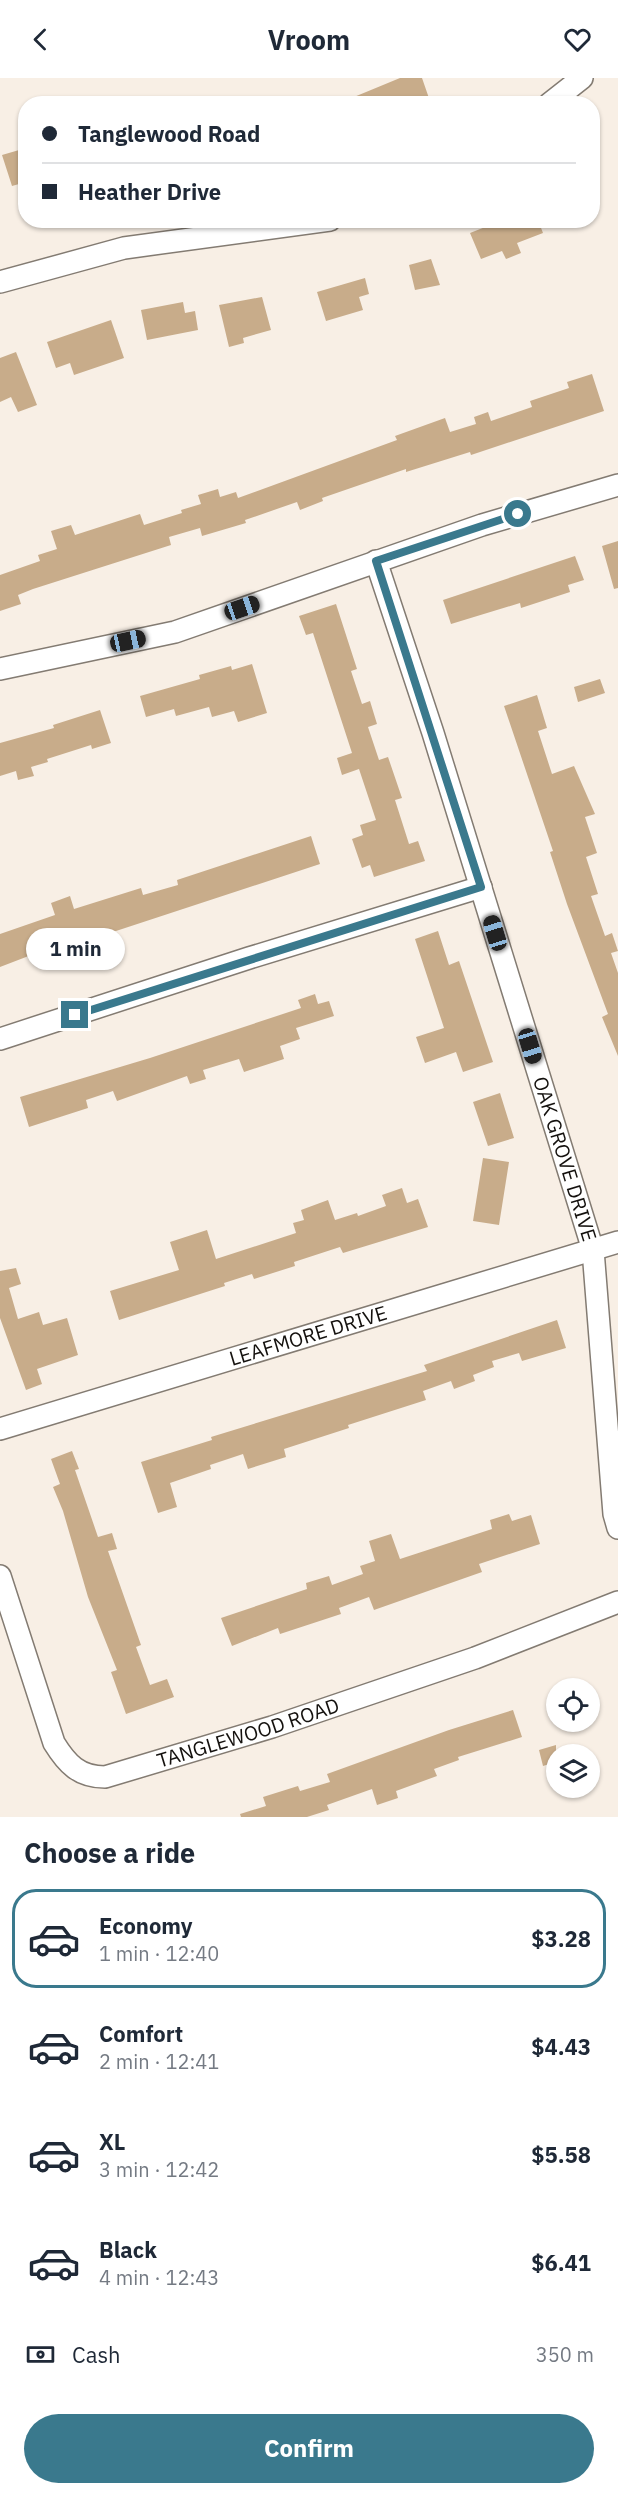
<!DOCTYPE html>
<meta charset="utf-8">
<style>
body{margin:0;font-family:"IBM Plex Sans",sans-serif;background:#f6f6f7;color:#1f2937;height:100vh;display:flex;flex-direction:column;font-size:22px;white-space:nowrap}
*{box-sizing:border-box;margin:0}
p{font-size:20px;color:#747a83}
.icon{flex:none;width:33px;height:33px;fill:none;stroke:currentColor;stroke-width:2;stroke-linecap:round;stroke-linejoin:round}
.map{position:relative;height:1739px;overflow:hidden}
.panel{display:flex;flex-direction:column;background:#fff;flex:1}
.panel>*{flex:none}
.hud{position:absolute;left:18px;top:18px;width:582px;height:132px;border-radius:24px;box-shadow:0 2px 4px #0004;display:grid;align-content:center;height:132px;padding:0 24px;background:#fff}
.buttons{position:absolute;left:546px;top:1600px;display:grid;gap:12px}
.buttons a{display:grid;place-items:center;width:54px;height:54px;border-radius:50%;background:#fff;box-shadow:0 2px 4px #0004;font-size:30px}
.end{position:absolute;width:27px;height:27px;margin:-14px;border:8px solid #3a798d;background:#fff;box-shadow:0 0 0 3px #fff}
.from{border-radius:50%}
.bubble{position:absolute;height:42px;border-radius:21px;background:#fff;box-shadow:0 2px 4px #0004;font-size:20px;font-weight:700;line-height:42px;text-align:center}
.car{position:absolute;width:18px;height:36px;margin:-18px -9px;border-radius:8px;box-shadow:0 0 4px 2px #0007;background:linear-gradient(#222 24%,#8ab4d8 0 40%,#222 0 76%,#8ab4d8 0 86%,#222 0)}
.hud b{display:flex;align-items:center;gap:21px;height:57px;font-size:22px}
.hud b+b{border-top:2px solid #e0e1e3}
.hud i{width:15px;height:15px;background:#1f2937}
ul{padding:0;list-style:none}
li{display:flex;align-items:center;gap:18px;height:99px;margin:0 12px 9px;padding:0 12px;border:3px solid transparent;border-radius:24px}
li div{flex:1}
li b{display:block;font-size:22px}
li em{font-style:normal;font-weight:700}
li.active{border-color:#3a798d}
li>.icon{width:54px;height:54px;stroke-width:1.5}
h2{padding:0 24px;font-size:27px;line-height:72px}
.pay{display:flex;align-items:center;gap:15px;height:66px;padding:0 24px;font-size:22px}
.pay p{margin-inline-start:auto}
.action{display:flex;gap:12px;margin-top:auto;padding:12px 24px}
.action a{flex:1;height:69px;border-radius:36px;background:#3a798d;color:#fff;font-size:24px;font-weight:700;line-height:69px;text-align:center}
header{display:flex;justify-content:space-between;align-items:center;height:78px;padding:0 24px;background:#fff;font-size:27px;font-weight:700}
.map>svg:first-child{display:block}
.building{fill:#c8ac8a}
.lines{fill:none;stroke-linecap:round;stroke-linejoin:round}
.minor-casing{stroke:#837b72;stroke-width:24}
.minor{stroke:#fff;stroke-width:21}
.route{stroke:#3a798d;stroke-width:8}
.labels{text-anchor:middle;stroke-width:6;stroke-linejoin:round;paint-order:stroke}
.street-label{font-size:20px;fill:#14110e;stroke:#fefefe}
</style>
<header><svg class="icon" aria-label="back" viewBox="0 0 24 24"><path d="M15 5l-7 7 7 7"/></svg>Vroom<svg class="icon" aria-label="heart" viewBox="0 0 24 24"><path d="M12 20l-8-8c-3-5 5-10 8-4 3-6 11-1 8 4z"/></svg></header>
<div class="map">
<svg width="618" height="1739" viewBox="0 0 618 1739">
<rect width="100%" height="100%" fill="#f8efe5"/>
<path class="building" d="M 400,0 L 422,0 L 431,26 L 337,26 Z
M 26,70 L 26,104 L 12,108 L 2,77 Z
M 503,142 L 538,142 L 543,155 L 517,165 L 521,175 L 506,181 L 502,173 L 481,181 L 470,155 Z
M 431,181 L 440,207 L 415,212 L 409,187 Z
M 365,200 L 369,216 L 359,219 L 363,232 L 326,243 L 317,214 Z
M 262,219 L 271,252 L 243,260 L 244,265 L 229,269 L 219,227 Z
M 183,224 L 185,235 L 195,233 L 198,252 L 147,262 L 141,232 Z
M 111,242 L 124,280 L 74,297 L 70,285 L 56,290 L 47,264 Z
M 16,274 L 37,327 L 18,334 L 11,319 L 0,324 L 0,280 Z
M 592,296 L 604,333 L 471,377 L 470,374 L 406,394 L 406,391 L 322,420 L 323,423 L 300,432 L 297,424 L 245,442 L 246,445 L 202,458 L 200,450 L 169,459 L 171,467 L 33,511 L 18,517 L 21,526 L 0,533 L 0,497 L 40,483 L 38,477 L 57,471 L 51,453 L 71,447 L 75,457 L 140,436 L 144,447 L 182,435 L 181,432 L 201,426 L 198,417 L 218,411 L 220,419 L 236,414 L 238,420 L 397,362 L 395,358 L 445,340 L 450,354 L 476,346 L 474,339 L 488,334 L 491,343 L 532,329 L 530,323 L 569,310 L 567,304 Z
M 618,463 L 618,510 L 614,511 L 602,468 Z
M 575,478 L 584,502 L 568,507 L 570,514 L 521,530 L 520,525 L 451,546 L 443,522 Z
M 336,526 L 357,591 L 351,593 L 362,626 L 370,623 L 377,646 L 368,649 L 379,682 L 388,679 L 402,720 L 395,722 L 409,766 L 418,763 L 425,783 L 374,799 L 370,787 L 362,790 L 352,761 L 363,757 L 360,747 L 376,742 L 359,691 L 342,697 L 337,680 L 352,675 L 313,555 L 306,557 L 299,538 Z
M 252,586 L 267,635 L 238,644 L 234,633 L 212,639 L 209,629 L 176,638 L 174,631 L 146,639 L 140,618 L 200,601 L 199,597 L 231,588 L 232,592 Z
M 600,601 L 605,615 L 578,624 L 574,609 Z
M 537,617 L 547,650 L 538,653 L 552,696 L 574,688 L 595,736 L 585,739 L 597,775 L 586,779 L 598,816 L 591,818 L 605,858 L 612,855 L 618,873 L 611,875 L 618,895 L 618,978 L 602,939 L 608,936 L 567,826 L 550,774 L 553,773 L 504,628 Z
M 100,632 L 111,665 L 92,671 L 91,667 L 47,681 L 48,684 L 31,689 L 34,698 L 18,702 L 16,693 L 0,698 L 0,665 L 54,650 L 53,647 Z
M 311,758 L 320,786 L 116,853 L 80,864 L 78,859 L 0,889 L 0,856 L 55,837 L 51,825 L 70,818 L 74,831 L 141,810 L 143,817 L 178,807 L 177,802 Z
M 438,853 L 449,887 L 459,883 L 493,984 L 463,994 L 456,974 L 425,985 L 416,959 L 444,950 L 415,861 Z
M 315,916 L 318,926 L 329,923 L 334,938 L 296,950 L 300,961 L 280,968 L 284,981 L 244,994 L 239,981 L 203,992 L 206,1001 L 190,1006 L 187,998 L 117,1023 L 113,1013 L 86,1022 L 88,1030 L 29,1049 L 20,1019 L 150,980 L 301,930 L 298,922 Z
M 500,1015 L 514,1060 L 488,1068 L 473,1024 Z
M 483,1080 L 509,1084 L 499,1147 L 473,1143 Z
M 402,1110 L 407,1125 L 418,1121 L 428,1149 L 343,1175 L 340,1169 L 294,1184 L 295,1188 L 254,1201 L 252,1196 L 224,1205 L 225,1208 L 119,1242 L 110,1213 L 179,1192 L 170,1164 L 207,1152 L 216,1181 L 296,1155 L 293,1145 L 304,1142 L 301,1132 L 328,1122 L 335,1142 L 357,1135 L 358,1138 L 386,1128 L 382,1117 Z
M 16,1190 L 21,1206 L 9,1210 L 18,1241 L 39,1234 L 43,1247 L 67,1240 L 78,1277 L 37,1291 L 42,1306 L 26,1312 L 0,1240 L 0,1193 Z
M 557,1242 L 566,1270 L 522,1283 L 519,1275 L 492,1283 L 494,1289 L 473,1297 L 475,1303 L 454,1311 L 451,1303 L 423,1313 L 426,1322 L 348,1347 L 349,1350 L 284,1371 L 286,1379 L 248,1391 L 243,1376 L 210,1387 L 211,1391 L 170,1405 L 177,1429 L 158,1435 L 141,1384 L 212,1362 L 211,1359 L 427,1293 L 424,1287 Z
M 72,1373 L 79,1391 L 75,1392 L 98,1459 L 112,1455 L 117,1471 L 108,1473 L 141,1567 L 136,1569 L 150,1607 L 167,1601 L 174,1619 L 126,1636 L 111,1594 L 117,1592 L 88,1519 L 63,1433 L 53,1409 L 60,1406 L 51,1381 Z
M 509,1436 L 512,1443 L 531,1437 L 540,1466 L 479,1486 L 482,1494 L 374,1532 L 369,1519 L 339,1530 L 341,1536 L 280,1556 L 278,1550 L 232,1568 L 221,1540 L 307,1511 L 306,1505 L 329,1498 L 332,1507 L 363,1496 L 360,1488 L 375,1483 L 369,1463 L 391,1456 L 400,1481 L 492,1451 L 490,1442 Z
M 513,1632 L 522,1659 L 458,1679 L 459,1682 L 434,1691 L 437,1698 L 396,1713 L 398,1720 L 377,1727 L 372,1711 L 327,1727 L 329,1732 L 307,1739 L 241,1739 L 240,1736 L 266,1728 L 263,1719 L 298,1708 L 300,1713 L 330,1704 L 327,1696 L 449,1652 Z
M 556,1667 L 556,1684 L 543,1688 L 539,1672 Z"/>
<g class="lines">
<defs>
<g id="minor">
<path d="M 549,26 L 582,0"/>
<path d="M 0,204 L 124,170 L 330,142"/>
<path id="s1" d="M 376,483 L 433,655 L 593,1172 L 614,1436 L 618,1450"/>
<path d="M 0,591 L 175,554 L 482,447 L 618,407"/>
<path d="M 0,961 L 249,880 L 481,809"/>
<path id="s2" d="M 0,1351 L 618,1164"/>
<path id="s3" d="M 0,1498 L 54,1665 C 67,1686 79,1699 105,1699 L 272,1649 L 475,1580 L 618,1524"/>
</g>
</defs>
<use href="#minor" class="minor-casing"/>
<use href="#minor" class="minor"/>
</g>
<g class="lines">
<path class="route" d="M 75,937 L 481,809 L 376,483 L 518,436"/>
</g>
<g class="labels">
<g class="street-label">
<text dy="7" stroke="none"><textPath href="#s1" startOffset="627">OAK GROVE DRIVE</textPath></text>
<text dy="7" stroke="none"><textPath href="#s2" startOffset="322">LEAFMORE DRIVE</textPath></text>
<text dy="7" stroke="none"><textPath href="#s3" startOffset="390">TANGLEWOOD ROAD</textPath></text>
</g>
</g>
</svg>
<div class="buttons">
<a><svg class="icon" aria-label="locate" viewBox="0 0 24 24"><circle cx="12" cy="12" r="6"/><path d="M12 2v4M12 18v4M2 12h4M18 12h4"/></svg></a>
<a><svg class="icon" aria-label="layers" viewBox="0 0 24 24"><path d="M12 4l9 5-9 5-9-5zM3 14l9 5 9-5"/></svg></a>
</div>
<i class="end from" style="left:518px;top:436px"></i>
<i class="end" style="left:75px;top:937px"></i>
<div class="bubble" style="left:26px;top:850px;width:99px">1 min</div>
<i class="car" style="left:242px;top:530px;rotate:71deg"></i>
<i class="car" style="left:128px;top:563px;rotate:78deg"></i>
<i class="car" style="left:495px;top:855px;rotate:343deg"></i>
<i class="car" style="left:530px;top:968px;rotate:163deg"></i>
<div class="hud">
<b><i class="from"></i>Tanglewood Road</b>
<b><i></i>Heather Drive</b>
</div>
</div>
<section class="panel">
<h2>Choose a ride</h2>
<ul>
<li class="active"><svg class="icon" aria-label="car" viewBox="0 0 24 24"><path d="M5 17H2v-5l4-1 3-4h7l3 4 3 1v5h-3M9 17h6M6 11h13"/><circle cx="7" cy="17" r="2"/><circle cx="17" cy="17" r="2"/></svg><div><b>Economy</b><p>1 min · 12:40</p></div><em>$3.28</em></li>
<li><svg class="icon" aria-label="car" viewBox="0 0 24 24"><path d="M5 17H2v-5l4-1 3-4h7l3 4 3 1v5h-3M9 17h6M6 11h13"/><circle cx="7" cy="17" r="2"/><circle cx="17" cy="17" r="2"/></svg><div><b>Comfort</b><p>2 min · 12:41</p></div><em>$4.43</em></li>
<li><svg class="icon" aria-label="car" viewBox="0 0 24 24"><path d="M5 17H2v-5l4-1 3-4h7l3 4 3 1v5h-3M9 17h6M6 11h13"/><circle cx="7" cy="17" r="2"/><circle cx="17" cy="17" r="2"/></svg><div><b>XL</b><p>3 min · 12:42</p></div><em>$5.58</em></li>
<li><svg class="icon" aria-label="car" viewBox="0 0 24 24"><path d="M5 17H2v-5l4-1 3-4h7l3 4 3 1v5h-3M9 17h6M6 11h13"/><circle cx="7" cy="17" r="2"/><circle cx="17" cy="17" r="2"/></svg><div><b>Black</b><p>4 min · 12:43</p></div><em>$6.41</em></li>
</ul>
<div class="pay"><svg class="icon" aria-label="cash" viewBox="0 0 24 24"><path d="M3 7h18v10H3z"/><circle cx="12" cy="12" r="2"/></svg>Cash<p>350 m</p></div>
<div class="action"><a>Confirm</a></div>
</section>
